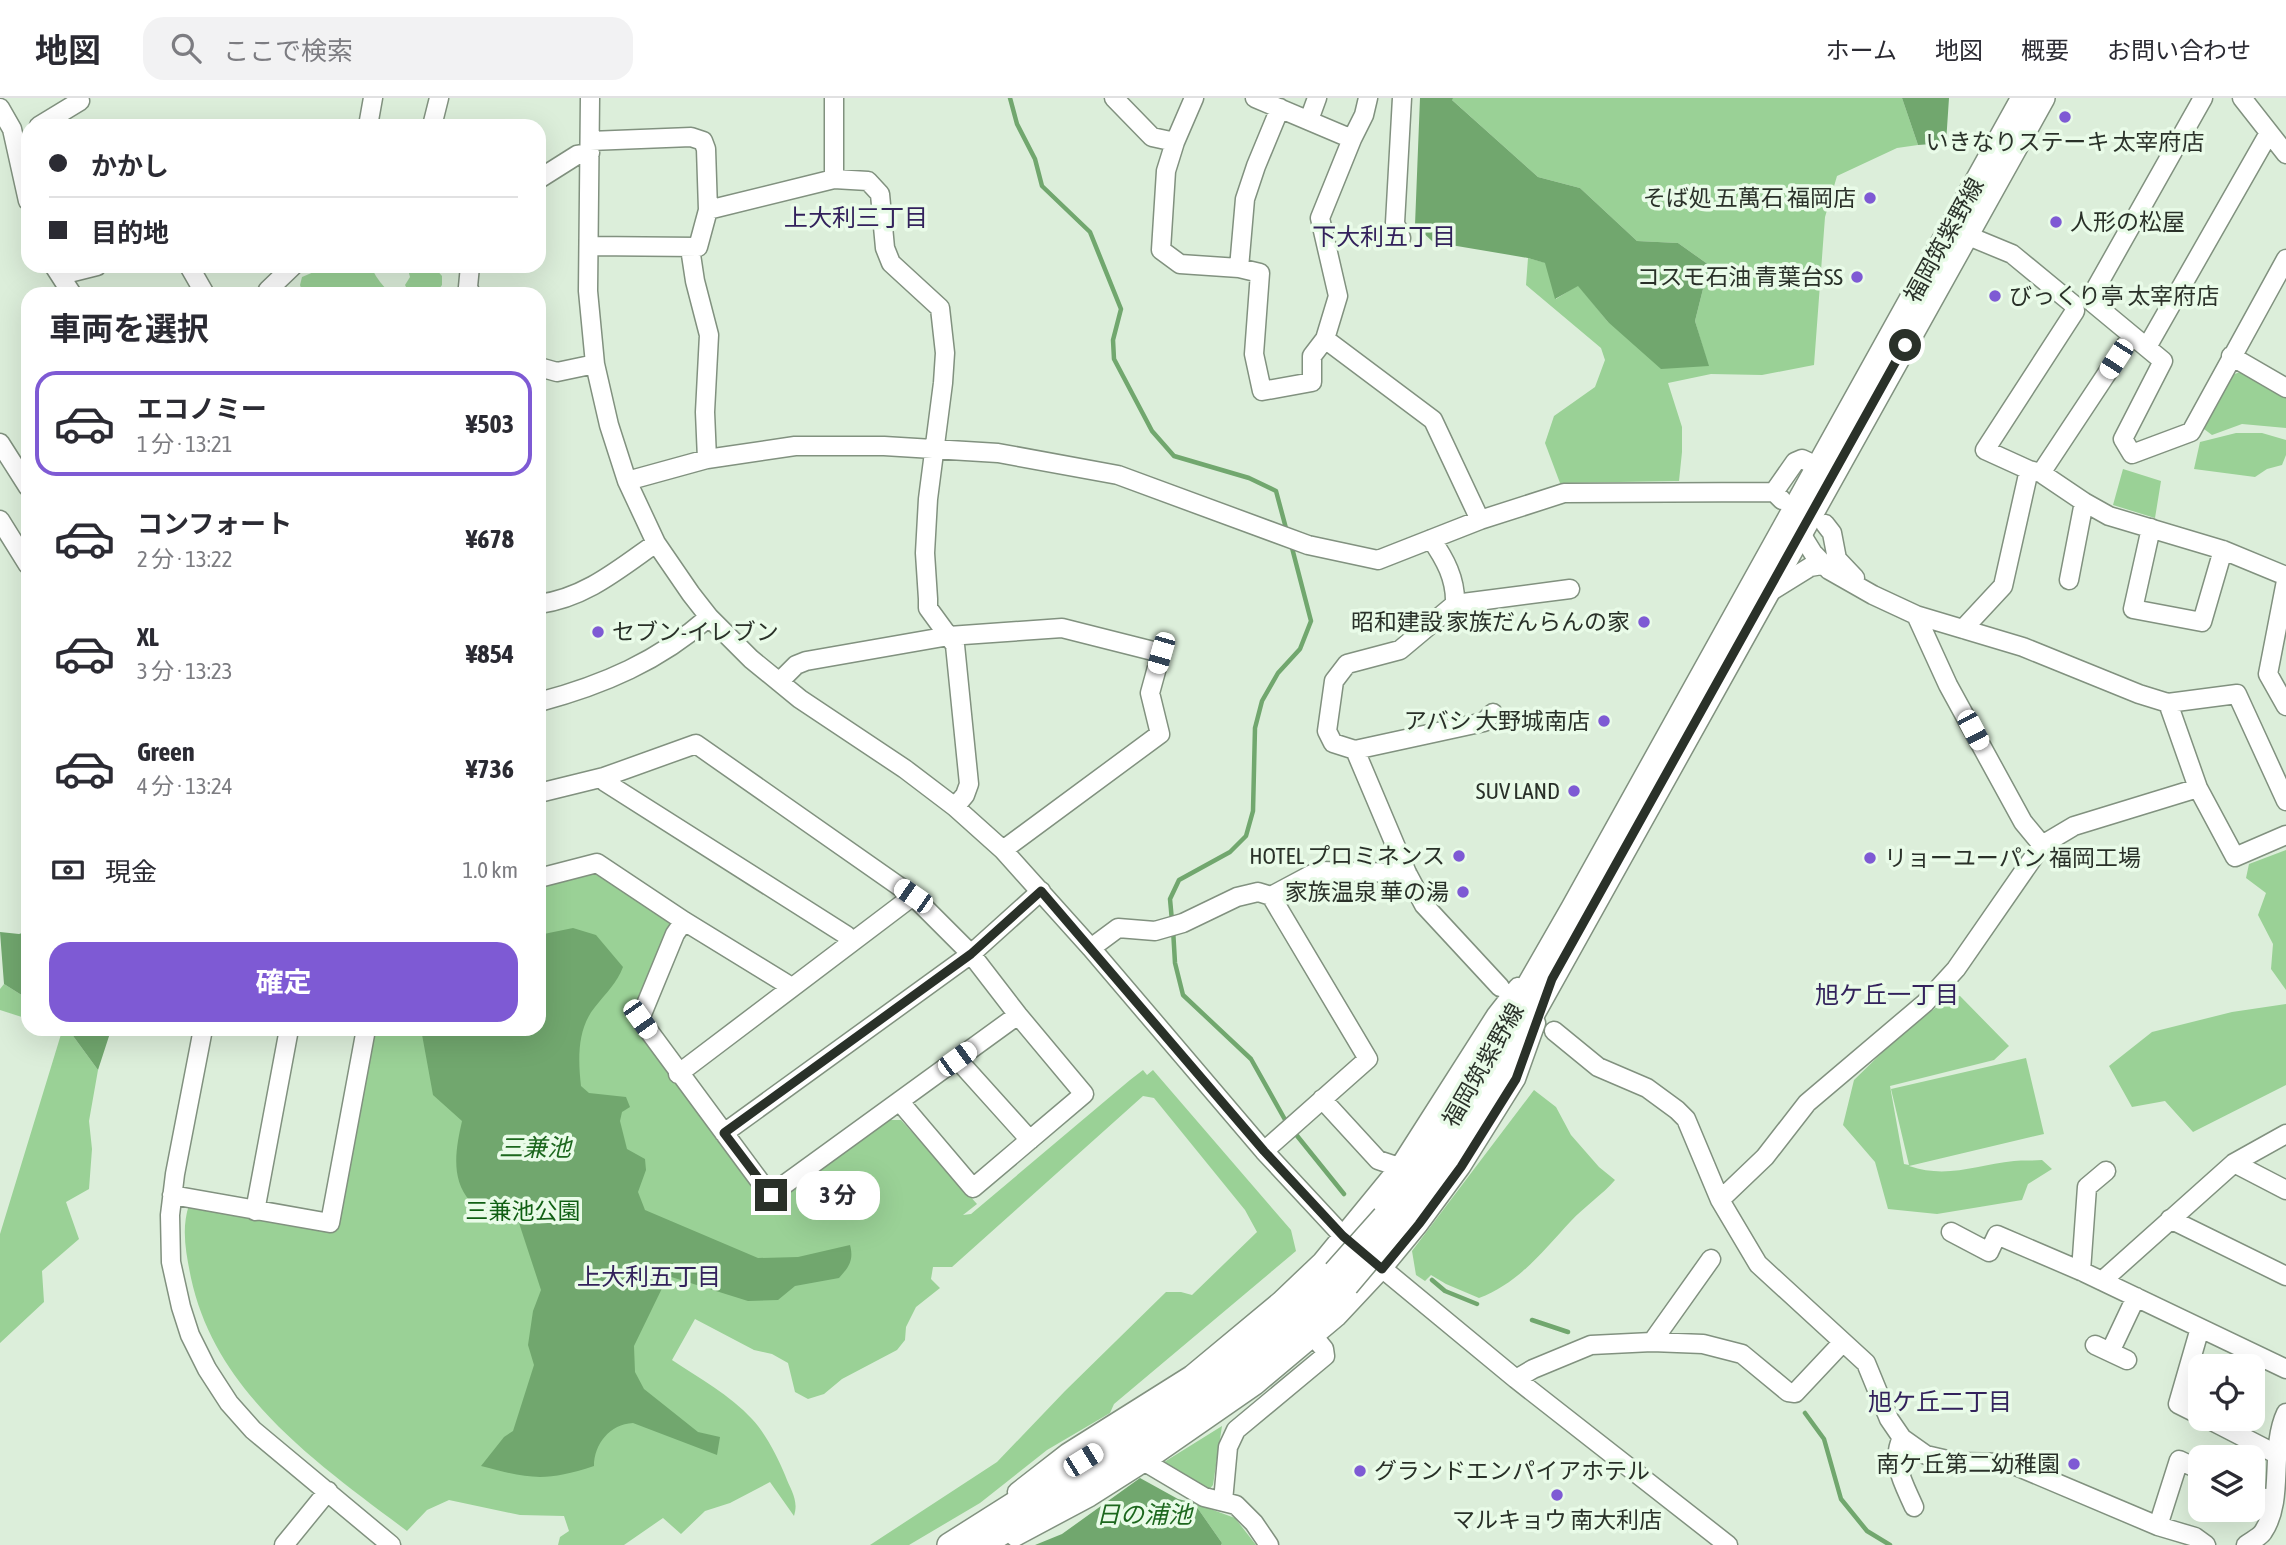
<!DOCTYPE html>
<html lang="ja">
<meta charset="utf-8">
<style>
body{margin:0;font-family:"Asap Condensed","Noto Sans JP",sans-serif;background:#f2f2f3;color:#2b2b33;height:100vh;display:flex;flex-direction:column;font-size:26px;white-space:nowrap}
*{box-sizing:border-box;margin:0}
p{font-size:23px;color:#7c7c81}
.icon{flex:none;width:38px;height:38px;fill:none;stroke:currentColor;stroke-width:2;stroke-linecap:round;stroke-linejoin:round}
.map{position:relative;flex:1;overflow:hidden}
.panel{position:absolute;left:21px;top:189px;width:525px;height:749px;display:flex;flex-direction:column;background:#fff;border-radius:21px;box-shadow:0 7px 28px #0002}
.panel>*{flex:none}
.guide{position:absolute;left:21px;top:21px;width:525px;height:154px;border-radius:21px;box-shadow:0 7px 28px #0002;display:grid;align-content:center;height:154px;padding:0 28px;background:#fff}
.fabs{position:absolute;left:2188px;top:1256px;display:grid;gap:14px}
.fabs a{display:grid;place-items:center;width:77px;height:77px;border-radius:14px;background:#fff;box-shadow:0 7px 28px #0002;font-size:35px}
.end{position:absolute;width:32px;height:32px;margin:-16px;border:9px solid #2a3129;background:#fff;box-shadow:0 0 0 4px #fff}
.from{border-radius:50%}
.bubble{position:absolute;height:49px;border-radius:21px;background:#fff;box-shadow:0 7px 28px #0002;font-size:23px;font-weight:700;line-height:49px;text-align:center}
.car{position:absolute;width:21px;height:42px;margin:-21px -10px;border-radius:9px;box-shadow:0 0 5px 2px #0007;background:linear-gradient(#fff 24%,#345 0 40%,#fff 0 76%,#345 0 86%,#fff 0)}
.guide b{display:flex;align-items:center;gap:24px;height:66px;font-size:26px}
.guide b+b{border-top:2px solid #e1e1e2}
.guide i{width:18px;height:18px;background:#2b2b33}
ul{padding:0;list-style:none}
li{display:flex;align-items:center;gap:21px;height:105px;margin:0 14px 10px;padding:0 14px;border:4px solid transparent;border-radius:21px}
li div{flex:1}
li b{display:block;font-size:26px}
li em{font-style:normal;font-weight:700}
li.on{border-color:#7e5ad4}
li>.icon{width:63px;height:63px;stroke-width:1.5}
h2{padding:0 28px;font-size:32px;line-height:84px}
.pay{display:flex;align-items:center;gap:18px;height:77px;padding:0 28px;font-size:26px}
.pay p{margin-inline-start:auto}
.primary-button{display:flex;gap:14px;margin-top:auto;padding:14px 28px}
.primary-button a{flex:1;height:80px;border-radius:21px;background:#7e5ad4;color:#fff;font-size:28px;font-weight:700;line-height:80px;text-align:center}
header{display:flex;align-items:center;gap:42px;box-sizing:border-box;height:98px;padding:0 35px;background:#fff;border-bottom:2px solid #e1e1e2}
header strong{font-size:33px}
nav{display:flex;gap:38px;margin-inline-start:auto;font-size:24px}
.search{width:490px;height:63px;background:#f2f2f3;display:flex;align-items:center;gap:18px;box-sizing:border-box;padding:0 24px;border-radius:21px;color:#7c7c81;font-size:26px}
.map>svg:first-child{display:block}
.green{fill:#9ad196}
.water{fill:#71a76e}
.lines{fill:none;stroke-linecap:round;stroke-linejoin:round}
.stream{stroke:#71a76e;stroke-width:4.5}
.minor-casing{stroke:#81917f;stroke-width:21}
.major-casing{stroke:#81917f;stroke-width:26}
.minor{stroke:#fff;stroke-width:18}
.major{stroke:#fff;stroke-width:23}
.major-bridge-casing{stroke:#81917f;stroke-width:26;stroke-linecap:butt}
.major-bridge{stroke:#fff;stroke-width:23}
.route{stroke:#2a3129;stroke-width:9}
.poi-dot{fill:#7e5ad4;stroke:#e9fbe8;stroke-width:2.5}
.labels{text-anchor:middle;stroke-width:7;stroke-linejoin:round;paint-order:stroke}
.poi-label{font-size:23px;fill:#2a3129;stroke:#e9fbe8;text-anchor:end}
.street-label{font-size:23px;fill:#2a3129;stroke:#e9fbe8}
.park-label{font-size:23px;fill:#105f13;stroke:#e9fbe8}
.neighbourhood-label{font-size:24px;fill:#33225c;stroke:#e9fbe8}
.water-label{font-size:24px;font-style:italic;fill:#1c671d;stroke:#e9fbe8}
</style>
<header>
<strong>地図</strong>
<div class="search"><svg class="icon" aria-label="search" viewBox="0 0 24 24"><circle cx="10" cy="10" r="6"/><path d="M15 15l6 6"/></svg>ここで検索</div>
<nav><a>ホーム</a><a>地図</a><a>概要</a><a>お問い合わせ</a></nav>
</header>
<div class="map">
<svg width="2286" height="1447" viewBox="0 0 2286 1447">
<rect width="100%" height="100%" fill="#dceeda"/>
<path class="green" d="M 1453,0 L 1902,0 L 1918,47 L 1897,50 L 1837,78 L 1825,119 L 1814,267 L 1762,277 L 1711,276 L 1668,285 L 1682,329 L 1682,354 L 1679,383 L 1560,385 L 1545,345 L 1554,318 L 1595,289 L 1605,262 L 1601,250 L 1526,187 L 1528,160 L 1546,165 L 1556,201 L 1578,187 L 1608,224 L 1708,267 L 1695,223 L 1709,167 L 1678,145 L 1637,143 L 1580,90 L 1538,79 L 1451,1 Z
M 328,168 L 371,168 C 374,177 385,192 393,196 L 303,196 L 300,187 L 302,179 Z
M 407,168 L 435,170 L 442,178 L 442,187 L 435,196 L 419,196 L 408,193 L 405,187 L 410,179 Z
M 2240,274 L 2286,300 L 2286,330 L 2242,326 L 2212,337 L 2204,331 L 2232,277 Z
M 2236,335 L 2262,335 L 2286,342 L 2286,357 L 2282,367 L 2267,371 L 2255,379 L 2194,371 L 2200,344 Z
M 2123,371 L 2161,383 L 2155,420 L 2113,407 Z
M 2286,752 L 2286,892 L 2271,871 L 2273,846 L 2258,817 L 2266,795 L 2246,780 L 2249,766 Z
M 598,773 L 669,819 L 672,830 L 632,922 L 768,1108 L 890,1022 L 901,1022 L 977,1106 L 963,1117 L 971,1116 L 1130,982 L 1143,972 L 1147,977 L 1153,972 L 1291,1132 L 1296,1153 L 1114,1306 L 1110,1315 L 1047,1352 L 980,1405 L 909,1447 L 870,1447 L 997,1364 L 1065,1293 L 1166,1194 L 1181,1194 L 1192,1197 L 1257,1134 L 1245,1112 L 1154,1000 L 1143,998 L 952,1169 L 933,1169 L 931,1181 L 940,1190 L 916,1209 L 906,1229 L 905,1242 L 897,1252 L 842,1281 L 824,1296 L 808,1301 L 795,1294 L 788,1265 L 772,1256 L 754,1252 L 695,1221 L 672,1262 C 699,1280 730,1297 752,1321 C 766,1336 777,1358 785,1377 C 791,1393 799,1402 794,1418 L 770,1384 L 730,1405 L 705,1413 L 681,1436 L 663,1420 L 624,1447 L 558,1447 L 560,1439 L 569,1433 L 564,1418 L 520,1417 L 449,1402 L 427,1412 L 407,1433 C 318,1366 216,1296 191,1180 C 186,1155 181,1131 189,1107 L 333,1132 L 372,931 L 539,931 L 539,789 Z
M 4,886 L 28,901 L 28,921 L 0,912 L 0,891 Z
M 1960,898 L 2009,948 L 1994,962 L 1890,988 L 1904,1066 L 1909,1067 L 1891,991 L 2026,960 L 2044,1036 L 1909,1068 C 1947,1081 1976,1067 2014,1063 C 2023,1062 2033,1063 2042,1062 L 2052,1071 L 2028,1086 L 2022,1102 L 1937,1116 L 1888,1111 L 1875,1064 L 1843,1027 L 1854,982 L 1896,941 L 1948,900 Z
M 2286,906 L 2286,987 L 2193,1034 L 2165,1003 L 2132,1009 L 2109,968 L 2152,934 L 2232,914 Z
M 57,931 L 68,931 L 98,972 L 89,1023 L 92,1051 L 89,1091 L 66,1104 L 79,1141 L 42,1173 L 44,1204 L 0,1245 L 0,1136 L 62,933 Z
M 1534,992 L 1556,1009 L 1571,1037 L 1599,1069 L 1615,1082 C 1602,1097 1585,1108 1571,1123 C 1543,1153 1519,1185 1479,1200 L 1446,1186 L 1431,1177 L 1425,1183 L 1416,1177 L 1412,1153 Z
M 1222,1328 L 1213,1387 L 1207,1394 L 1161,1366 Z
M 1194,1405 L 1235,1420 L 1256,1447 L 1221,1447 L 1222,1445 Z"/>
<path class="water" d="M 1420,0 L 1453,0 L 1452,2 L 1538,79 L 1580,90 L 1637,143 L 1678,145 L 1709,167 L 1695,223 L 1709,268 L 1661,271 L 1608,224 L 1578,188 L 1555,201 L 1545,165 L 1528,160 L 1433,144 L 1415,127 Z
M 1902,0 L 1949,0 L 1946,45 L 1918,47 Z
M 573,830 L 596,837 L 623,869 C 617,885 606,895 595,909 C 577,931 578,961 581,988 L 589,995 L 626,999 L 630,1009 L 622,1014 L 620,1023 L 627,1051 L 645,1061 L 646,1072 L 638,1094 L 645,1112 L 758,1160 L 798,1159 L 850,1147 C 854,1162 849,1169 839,1180 L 795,1188 L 778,1202 L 748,1203 L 668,1178 L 634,1248 L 635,1274 L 644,1291 L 698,1334 L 720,1339 L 717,1357 L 633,1325 C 610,1326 594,1346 594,1368 C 545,1384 530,1381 481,1368 L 504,1339 L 513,1333 L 534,1267 L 528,1247 L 533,1213 L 541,1192 L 519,1125 C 510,1123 500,1123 491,1120 C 482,1117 476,1110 470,1103 C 450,1080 456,1050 462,1023 L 433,997 L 421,931 L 539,931 L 539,837 Z
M 28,833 L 28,901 L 4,886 L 0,834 L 19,836 Z
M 68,931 L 111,932 L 98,972 Z
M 1140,1380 L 1178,1401 L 1194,1405 L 1222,1445 L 1221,1447 L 1035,1447 L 1062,1436 Z"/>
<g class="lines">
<path class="stream" d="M 1010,0 L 1017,26 L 1035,61 L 1042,88 L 1090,134 L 1121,211 L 1113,242 L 1114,261 L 1152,333 L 1174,358 L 1249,380 L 1276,393 L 1287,434
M 1172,823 L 1170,801 L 1179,782 L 1230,754 L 1246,738 L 1253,713 L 1255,630 L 1262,603 L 1278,575 L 1300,551 L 1311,523 L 1291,446
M 1173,831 L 1175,865 L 1183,897 L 1251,961 L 1288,1027
M 1294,1034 L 1344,1096
M 1432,1182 L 1445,1193 L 1477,1206
M 1532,1222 L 1568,1234
M 1805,1315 L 1824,1341 L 1841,1401 L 1867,1433 L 1890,1447"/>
<defs>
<path id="minor" d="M 590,0 L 588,193 L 595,266 L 609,327 L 627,383 L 656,445 L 691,496 L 709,519 L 751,561 L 800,601 L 905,671 L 955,709 L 1003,752 L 1091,850 L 1264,1053 L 1343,1138 L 1516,1281 L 1728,1447
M 834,0 L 834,81
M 1114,0 L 1152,39 L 1175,44 L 1166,73 L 1161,152 L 1180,166 L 1239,170 L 1260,175 L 1254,256 L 1262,293 L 1312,284 L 1312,258 L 1325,241 L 1338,198 L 1320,120 L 1352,41 L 1364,17 L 1368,0
M 1255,0 L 1352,41
M 2203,0 L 2092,197 L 2093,205 L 2163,263 L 2123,341 L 2132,356 L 2191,334 L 2286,161
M 2242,0 L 2286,56
M 0,10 L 12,31 L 28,103
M 1309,22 L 1317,0
M 39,28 L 80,3
M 368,28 L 373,0
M 432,28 L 439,0
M 590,43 L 691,39 L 703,43 L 706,51 L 708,112
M 1175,44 L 1194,0
M 539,81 L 577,57 L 590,55
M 1966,137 L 2012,156 L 2074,207 L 2075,213 L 1985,352 L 2029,372 L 2041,375 L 2084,404 L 2109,418 L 2223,452 L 2286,478
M 1401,140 L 1395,125 L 1402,0
M 589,148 L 698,149 L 708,112 L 834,81 L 868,83 L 880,96 L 885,150 L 891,165 L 940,210 L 945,255 L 943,285 L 928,401 L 925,455 L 928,501 L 928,510 L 955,547 L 969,686 L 965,697 L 955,709
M 690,150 L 695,183 L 709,237 L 705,314 L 707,361
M 54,168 L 72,196
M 189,168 L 205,196
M 470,168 L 468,189 L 471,196
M 1239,170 L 1245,101 L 1256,68 L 1280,10
M 61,177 L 97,168
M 270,196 L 268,192 L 293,168
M 1325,241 L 1433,322 L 1480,422
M 2147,249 L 2269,35
M 2231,258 L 2286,290
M 539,269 L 557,274 L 595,266
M 0,345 L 28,389
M 2041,375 L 2131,239
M 627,383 L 707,361 L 795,348 L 884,348 L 998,355 L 1118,377 L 1308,447 L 1378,462 L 1480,422 L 1564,395 L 1774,394 L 1782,402
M 1774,394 L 1795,364 L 1802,361 L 1817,368
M 0,422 L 28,467
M 1825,426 L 1832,435 L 1837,461 L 1855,480
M 2151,430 L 2133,511 L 2202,524 L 2223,452
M 1800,434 L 1813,455 L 1829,472 L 1873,497 L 1916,517 L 2023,549 L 2139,596 L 2168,605 L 2237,596 L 2286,703
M 1431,441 C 1445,461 1456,481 1455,506 L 1400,552 L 1347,566 L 1334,583 L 1327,633 L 1333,645 L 1355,652 L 1407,775 L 1424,807 L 1500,889
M 2069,482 L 2084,404
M 2286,483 L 2268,576 L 2286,608
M 1768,495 L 1810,469 L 1822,467
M 539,506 C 585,500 619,471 656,445
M 1455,506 L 1570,491
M 1916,517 L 1948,587 L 2023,724 L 2042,747
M 1963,531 L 2003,488 L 2029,372
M 779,584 L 796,567 L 806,563 L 949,538 L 1062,530 L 1161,555 L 1150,595 L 1160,636 L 1003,752
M 539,604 C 603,587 659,563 709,519
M 2168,605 L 2198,690 L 2235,759 L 2286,737
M 1355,652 L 1484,624 L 1493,615
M 604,679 L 605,684 L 846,837 L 852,843
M 539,695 L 604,679 L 696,646 L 913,798 L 971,856 L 1018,917 L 1084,996 L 973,1090 L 900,1004
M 539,780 L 597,765 L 684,823 L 785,885 L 791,890
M 684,823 L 675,836 L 640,921 L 770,1097 L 1018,917
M 1091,850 L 1118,830 L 1155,833 L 1183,825 L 1237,799 L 1258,794 L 1271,798 L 1318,773 L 1407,775
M 203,931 L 175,1076 L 170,1117 L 171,1164 L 181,1209 L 190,1237 L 207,1271 L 229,1305 L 253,1332 L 391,1447
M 1554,933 L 1598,969 L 1647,990 L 1677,1012 L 1686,1021 L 1720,1102 L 1758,1166 L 1866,1265 L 1889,1321 L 1902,1340 L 1926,1357 L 1956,1364 L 2009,1365 L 2158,1428 L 2195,1439 L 2206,1447
M 957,961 L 1030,1042
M 678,976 L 913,798
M 1322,1001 L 1378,1062 L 1399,1069
M 724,1035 L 971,856 L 1041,793
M 1264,1053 L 1368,961 L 1271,798
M 2234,1065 L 2286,1092
M 172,1097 L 330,1125 L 366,931
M 1720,1102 L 1765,1059 L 1807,1005 L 1925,905 L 1956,871 L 2042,747 L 2074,728 L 2198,690
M 255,1113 L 289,931
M 2170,1121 L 2286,1178
M 1951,1134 L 1989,1154 L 1997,1137 L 2081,1173 L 2286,1271
M 2081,1173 L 2087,1089 L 2106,1073
M 2102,1183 L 2234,1065 L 2286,1036
M 1652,1244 L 1711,1161
M 2095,1247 L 2127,1262
M 2110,1254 L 2136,1199
M 1516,1281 L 1533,1271 L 1591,1247 L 1652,1244 L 1703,1246 L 1742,1256 L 1788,1294 L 1795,1295 L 1843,1244
M 2200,1317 L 2178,1306 L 2200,1230
M 2208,1321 L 2276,1356
M 1902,1340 C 1890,1364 1904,1386 1914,1409
M 1145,1364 L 1204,1399 L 1236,1407 L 1254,1425 L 1269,1447
M 1017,1394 L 1067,1355 L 1191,1277 L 1280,1203 L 1322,1163 L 1399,1069 L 1496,917 L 1518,889
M 2252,1395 L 2274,1404
M 1223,1403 L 1228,1349 L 1236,1332 L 1325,1258 L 1324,1251 L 1310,1234
M 2158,1428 L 2179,1362 L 2200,1372
M 1015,1439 L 1090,1399 L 1145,1364 L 1256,1287 L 1337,1219 L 1382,1171 L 1419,1126 L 1461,1069 L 1516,981 L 1536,925
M 284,1447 L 328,1393
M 2246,1447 C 2251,1443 2260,1439 2263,1434 C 2285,1402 2269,1351 2286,1315"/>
<path id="major" d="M 1384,1119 L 1428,1060 L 1469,991 L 1573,810 L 2023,0
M 1397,1128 L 1437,1077 L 1481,1009 L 2043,0
M 949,1447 L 1196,1291 L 1251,1251 L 1300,1209 L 1335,1174
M 983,1447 C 1071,1391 1164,1338 1247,1275 C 1283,1249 1315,1218 1347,1187"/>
</defs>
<use href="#minor" class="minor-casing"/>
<use href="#major" class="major-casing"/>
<use href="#minor" class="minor"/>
<use href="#major" class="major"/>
<defs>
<path id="major-bridge" d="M 1335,1174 L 1384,1119
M 1347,1187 L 1397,1128"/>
</defs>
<use href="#major-bridge" class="major-bridge-casing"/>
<use href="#major-bridge" class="major-bridge"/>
</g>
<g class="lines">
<path class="route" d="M 771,1097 L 724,1035 L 971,856 L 1041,793 L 1264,1053 L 1343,1138 L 1382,1171 L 1419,1126 L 1461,1069 L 1516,981 L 1552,881 L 1905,247"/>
</g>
<g class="poi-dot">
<circle cx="2065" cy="19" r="7"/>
<circle cx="1870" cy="100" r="7"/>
<circle cx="2056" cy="124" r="7"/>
<circle cx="1857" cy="179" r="7"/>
<circle cx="1995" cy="198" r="7"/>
<circle cx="1644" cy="524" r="7"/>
<circle cx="598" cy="534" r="7"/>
<circle cx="1604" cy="623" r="7"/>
<circle cx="1574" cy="693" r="7"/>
<circle cx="1459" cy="758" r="7"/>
<circle cx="1870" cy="760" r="7"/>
<circle cx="1463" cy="794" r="7"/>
<circle cx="2074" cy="1366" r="7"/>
<circle cx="1360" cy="1373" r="7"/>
<circle cx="1557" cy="1397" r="7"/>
</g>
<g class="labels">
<g class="poi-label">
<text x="2065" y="52" text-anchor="middle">いきなりステーキ 太宰府店</text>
<text x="1856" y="108">そば処 五萬石 福岡店</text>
<text x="2070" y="132" text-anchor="start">人形の松屋</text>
<text x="1843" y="187">コスモ石油 青葉台SS</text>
<text x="2009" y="206" text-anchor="start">びっくり亭 太宰府店</text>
<text x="1630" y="532">昭和建設 家族だんらんの家</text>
<text x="612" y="542" text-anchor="start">セブン-イレブン</text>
<text x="1590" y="631">アバシ 大野城南店</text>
<text x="1560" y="701">SUV LAND</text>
<text x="1445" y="766">HOTEL プロミネンス</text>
<text x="1884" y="768" text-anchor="start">リョーユーパン 福岡工場</text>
<text x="1449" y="802">家族温泉 華の湯</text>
<text x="2060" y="1374">南ケ丘第二幼稚園</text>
<text x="1374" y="1381" text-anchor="start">グランドエンパイアホテル</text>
<text x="1557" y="1430" text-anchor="middle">マルキョウ 南大利店</text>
</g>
<g class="street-label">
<text transform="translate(1944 142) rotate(-61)" y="8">福岡筑紫野線</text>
<text transform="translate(1483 967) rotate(-60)" y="8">福岡筑紫野線</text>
</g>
<g class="park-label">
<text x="523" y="1121">三兼池公園</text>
</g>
<g class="neighbourhood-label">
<text x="856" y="128">上大利三丁目</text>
<text x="1384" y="147">下大利五丁目</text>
<text x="1887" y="905">旭ケ丘一丁目</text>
<text x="649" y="1187">上大利五丁目</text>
<text x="1940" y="1312">旭ケ丘二丁目</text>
</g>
<g class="water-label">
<text x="535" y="1058">三兼池</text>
<text x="1144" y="1425">日の浦池</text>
</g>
</g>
</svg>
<div class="fabs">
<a><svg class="icon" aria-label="locate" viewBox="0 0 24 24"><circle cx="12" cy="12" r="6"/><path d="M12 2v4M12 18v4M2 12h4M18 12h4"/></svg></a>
<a><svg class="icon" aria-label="layers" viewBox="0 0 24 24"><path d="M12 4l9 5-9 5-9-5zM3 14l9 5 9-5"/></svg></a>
</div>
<i class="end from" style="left:1905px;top:247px"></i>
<i class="end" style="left:771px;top:1097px"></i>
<div class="bubble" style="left:796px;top:1073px;width:84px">3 分</div>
<i class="car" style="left:2116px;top:261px;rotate:213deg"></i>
<i class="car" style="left:1161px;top:555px;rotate:196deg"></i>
<i class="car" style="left:1973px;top:632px;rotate:152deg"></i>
<i class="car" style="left:913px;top:798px;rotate:305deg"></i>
<i class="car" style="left:640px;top:921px;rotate:145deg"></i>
<i class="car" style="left:957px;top:961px;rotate:54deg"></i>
<i class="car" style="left:1083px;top:1362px;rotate:58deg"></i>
<div class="guide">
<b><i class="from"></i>かかし</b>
<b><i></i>目的地</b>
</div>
<section class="panel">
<h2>車両を選択</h2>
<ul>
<li class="on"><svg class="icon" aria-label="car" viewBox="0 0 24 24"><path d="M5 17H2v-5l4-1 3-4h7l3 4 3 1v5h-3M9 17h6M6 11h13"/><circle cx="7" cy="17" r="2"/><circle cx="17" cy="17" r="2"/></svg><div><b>エコノミー</b><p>1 分 · 13:21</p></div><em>¥503</em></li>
<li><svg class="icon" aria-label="car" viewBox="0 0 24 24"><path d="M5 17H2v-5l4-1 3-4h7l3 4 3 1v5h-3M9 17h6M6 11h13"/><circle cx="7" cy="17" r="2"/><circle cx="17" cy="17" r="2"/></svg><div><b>コンフォート</b><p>2 分 · 13:22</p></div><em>¥678</em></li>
<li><svg class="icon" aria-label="car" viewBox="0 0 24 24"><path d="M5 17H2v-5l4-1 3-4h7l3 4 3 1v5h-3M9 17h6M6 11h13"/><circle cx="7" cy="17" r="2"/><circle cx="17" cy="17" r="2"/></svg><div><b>XL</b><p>3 分 · 13:23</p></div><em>¥854</em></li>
<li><svg class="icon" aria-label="car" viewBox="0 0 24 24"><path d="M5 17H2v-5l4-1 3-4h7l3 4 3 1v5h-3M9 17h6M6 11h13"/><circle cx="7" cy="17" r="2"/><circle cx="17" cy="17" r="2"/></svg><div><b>Green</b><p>4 分 · 13:24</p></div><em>¥736</em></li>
</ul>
<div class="pay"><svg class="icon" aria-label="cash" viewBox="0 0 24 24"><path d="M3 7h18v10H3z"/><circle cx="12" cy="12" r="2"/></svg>現金<p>1.0 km</p></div>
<div class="primary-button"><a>確定</a></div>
</section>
</div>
